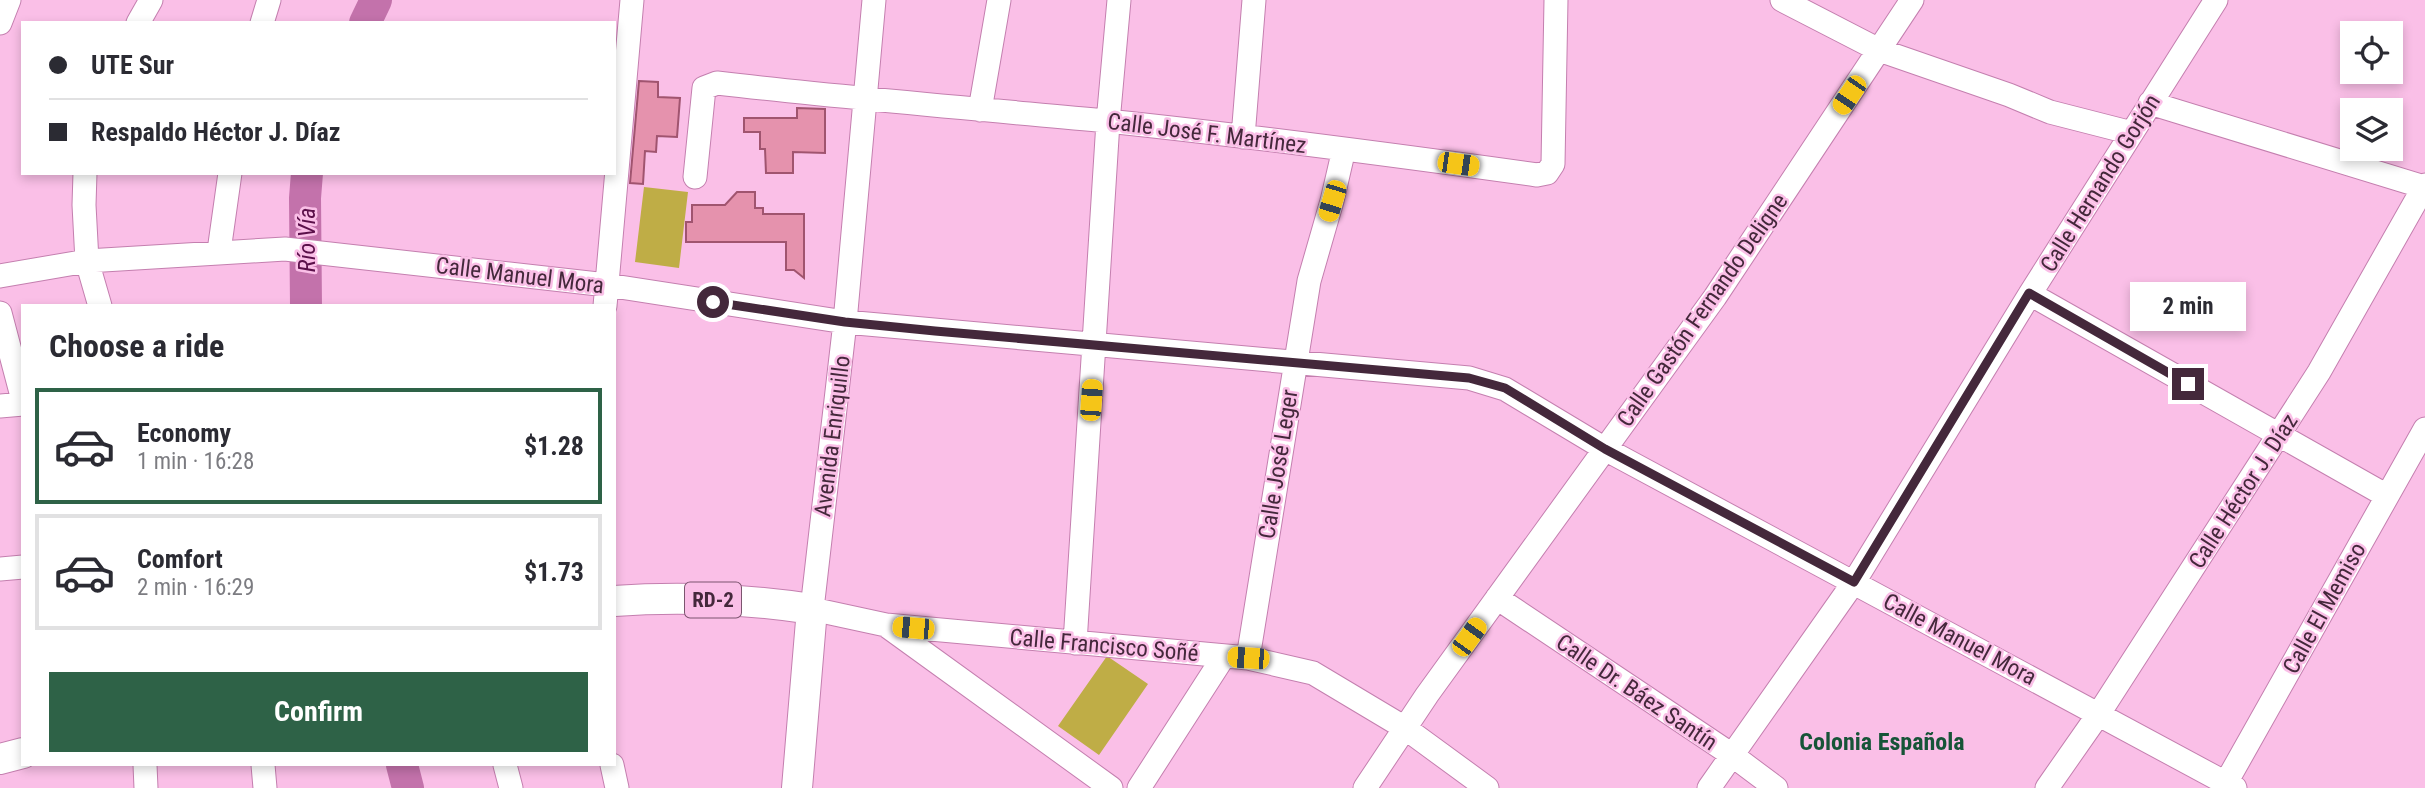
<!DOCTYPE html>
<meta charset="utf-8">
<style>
body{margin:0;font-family:"Roboto Condensed",sans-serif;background:#f2f2f3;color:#2b2b33;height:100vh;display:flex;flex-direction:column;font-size:26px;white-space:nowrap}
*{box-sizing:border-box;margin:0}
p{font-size:23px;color:#7c7c81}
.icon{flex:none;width:38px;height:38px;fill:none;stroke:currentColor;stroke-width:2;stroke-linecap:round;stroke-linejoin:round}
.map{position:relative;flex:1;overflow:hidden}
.panel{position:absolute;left:21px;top:304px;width:595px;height:462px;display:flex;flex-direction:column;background:#fff;border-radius:0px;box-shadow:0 4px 10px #0003}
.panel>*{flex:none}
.hud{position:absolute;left:21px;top:21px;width:595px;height:154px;border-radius:0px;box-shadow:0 4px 10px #0003;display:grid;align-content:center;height:154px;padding:0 28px;background:#fff}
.buttons{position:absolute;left:2340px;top:21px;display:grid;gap:14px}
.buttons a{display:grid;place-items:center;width:63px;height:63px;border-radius:0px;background:#fff;box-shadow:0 4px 10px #0003;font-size:35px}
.end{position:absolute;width:32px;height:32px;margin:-16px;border:9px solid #44283b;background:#fff;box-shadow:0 0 0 4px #fff}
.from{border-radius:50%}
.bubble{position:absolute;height:49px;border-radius:0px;background:#fff;box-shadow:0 4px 10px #0003;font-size:23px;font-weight:700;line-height:49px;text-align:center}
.car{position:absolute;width:21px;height:42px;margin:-21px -10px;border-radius:9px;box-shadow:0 0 5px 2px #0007;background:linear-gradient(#f5c518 24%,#345 0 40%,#f5c518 0 76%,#345 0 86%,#f5c518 0)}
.hud b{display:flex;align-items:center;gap:24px;height:66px;font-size:26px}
.hud b+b{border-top:2px solid #e1e1e2}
.hud i{width:18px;height:18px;background:#2b2b33}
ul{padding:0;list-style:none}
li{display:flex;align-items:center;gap:21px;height:116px;margin:0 14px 10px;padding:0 14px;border:4px solid #e1e1e2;border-radius:0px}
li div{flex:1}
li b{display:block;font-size:26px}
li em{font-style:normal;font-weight:700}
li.current{border-color:#2e6247}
li>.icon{width:63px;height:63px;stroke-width:1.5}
h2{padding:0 28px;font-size:32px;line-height:84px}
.cta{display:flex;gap:14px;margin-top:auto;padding:14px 28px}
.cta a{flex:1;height:80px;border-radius:0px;background:#2e6247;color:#fff;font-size:28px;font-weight:700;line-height:80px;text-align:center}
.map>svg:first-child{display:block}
.green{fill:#bfad46}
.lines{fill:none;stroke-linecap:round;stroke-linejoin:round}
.river{stroke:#c372ab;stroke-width:32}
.building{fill:#e592ad;stroke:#a0546f;stroke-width:2}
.minor-casing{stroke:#c47faf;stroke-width:25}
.major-casing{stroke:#c47faf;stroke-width:32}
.minor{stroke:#fff;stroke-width:23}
.major{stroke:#fff;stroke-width:30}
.route{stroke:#44283b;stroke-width:9}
.labels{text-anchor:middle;stroke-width:5;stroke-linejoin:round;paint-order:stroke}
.shield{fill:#fabfe7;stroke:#7b556f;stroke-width:2}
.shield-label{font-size:21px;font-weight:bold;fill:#44283b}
.street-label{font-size:23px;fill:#44283b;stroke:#fabfe7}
.water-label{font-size:24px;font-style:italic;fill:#5b104a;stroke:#fabfe7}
.neighbourhood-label{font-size:24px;font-weight:bold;fill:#165437;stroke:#fabfe7}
</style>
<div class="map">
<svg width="2425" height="788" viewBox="0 0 2425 788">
<rect width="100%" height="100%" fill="#fabfe7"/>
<path class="green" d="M 644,187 L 688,192 L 679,268 L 635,262 Z
M 1107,656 L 1148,684 L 1099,755 L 1058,726 Z"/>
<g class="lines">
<path class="river" d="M 365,23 L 376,0
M 306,306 L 305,198 L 307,173
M 402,765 L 408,788"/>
</g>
<path class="building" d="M 639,81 L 658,82 L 658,97 L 680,98 L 677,137 L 657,136 L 656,152 L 645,151 L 643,184 L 630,183 Z
M 797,108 L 825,109 L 825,153 L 793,152 L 793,173 L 766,173 L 765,149 L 760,149 L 760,132 L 744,132 L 744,118 L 797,118 Z
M 737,192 L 755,192 L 755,208 L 763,208 L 763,214 L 804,214 L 804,278 L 794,270 L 786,270 L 786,242 L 686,242 L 686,222 L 692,222 L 692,205 L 725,205 Z"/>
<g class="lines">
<defs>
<path id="minor" d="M 874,0 L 845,322 L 812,609 L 886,625 L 1248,658 L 1313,673 L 1405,728 L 1487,788
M 1782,0 L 1879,50 L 2009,95 L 2050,112 L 2132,133
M 0,23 L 9,0
M 138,23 L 151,0
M 262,23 L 269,0
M 2150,103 L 2424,187
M 980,110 L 999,0
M 1243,137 L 1254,0
M 85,173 L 84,205 L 87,261 L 100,306
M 695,177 L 704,88 L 717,83 C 847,98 977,109 1107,121 C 1250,136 1394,155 1537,175 L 1547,173 L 1553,164 L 1556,0
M 219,251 L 230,173
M 0,276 L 87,261 L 285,249 L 607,285 L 845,322 L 1469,378 L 1505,389 L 1605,449 L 2235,788
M 2030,294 L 2387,496
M 605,306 L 632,0
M 0,313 L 23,400
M 0,406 L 23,404
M 0,569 L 23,567
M 1497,598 L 1732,755 L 1776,788
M 887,626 L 1111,788
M 1075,643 L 1108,122 L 1119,0
M 1248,658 L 1309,281 L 1332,201 L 1344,149
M 145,765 L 146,788
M 263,765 L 265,788
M 505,765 L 511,788
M 612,765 L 617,788
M 1139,788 L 1224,656
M 1365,788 L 1427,695 L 1715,297 L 1912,0
M 1709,788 L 1854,582 L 2030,294 L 2216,0
M 2047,788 L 2098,715 L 2319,372 L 2425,185
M 2223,788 L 2425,429"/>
<path id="major" d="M 614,601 C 680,596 746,599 812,609 L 797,788
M 0,759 L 23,753"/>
</defs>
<use href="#minor" class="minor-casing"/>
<use href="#major" class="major-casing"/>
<use href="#minor" class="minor"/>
<use href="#major" class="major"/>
</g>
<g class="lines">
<path class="route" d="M 713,302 L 845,322 L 935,331 L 1469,378 L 1505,388 L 1605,449 L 1854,582 L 2029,293 L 2188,384"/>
</g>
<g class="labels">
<rect class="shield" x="685" y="582.5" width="56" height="35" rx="5"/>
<g class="shield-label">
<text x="713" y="607">RD-2</text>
</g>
<g class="street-label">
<text transform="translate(1207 133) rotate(7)" y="8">Calle José F. Martínez</text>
<text transform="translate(2100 183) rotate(-58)" y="8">Calle Hernando Gorjón</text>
<text transform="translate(520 275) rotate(7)" y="8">Calle Manuel Mora</text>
<text transform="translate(1702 310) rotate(-55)" y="8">Calle Gastón Fernando Deligne</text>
<text transform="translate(832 436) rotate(-83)" y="8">Avenida Enriquillo</text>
<text transform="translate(1278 464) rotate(-81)" y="8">Calle José Leger</text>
<text transform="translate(2243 491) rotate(-57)" y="8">Calle Héctor J. Díaz</text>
<text transform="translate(2324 608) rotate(-61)" y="8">Calle El Memiso</text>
<text transform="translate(1960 639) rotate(28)" y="8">Calle Manuel Mora</text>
<text transform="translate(1104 645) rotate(5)" y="8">Calle Francisco Soñé</text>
<text transform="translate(1637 692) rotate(34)" y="8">Calle Dr. Báez Santín</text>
</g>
<g class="water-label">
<text transform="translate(307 240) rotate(-90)" y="8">Río Vía</text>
</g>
<g class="neighbourhood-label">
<text x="1882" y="750">Colonia Española</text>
</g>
</g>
</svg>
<div class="buttons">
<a><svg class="icon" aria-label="locate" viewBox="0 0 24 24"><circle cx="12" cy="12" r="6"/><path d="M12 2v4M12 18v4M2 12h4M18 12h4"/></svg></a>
<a><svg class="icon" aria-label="layers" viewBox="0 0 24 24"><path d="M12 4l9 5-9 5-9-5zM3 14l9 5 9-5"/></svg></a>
</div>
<i class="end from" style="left:713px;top:302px"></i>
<i class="end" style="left:2188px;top:384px"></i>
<div class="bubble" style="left:2130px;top:282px;width:116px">2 min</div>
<i class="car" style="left:1849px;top:95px;rotate:214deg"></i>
<i class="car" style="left:1458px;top:164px;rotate:98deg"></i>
<i class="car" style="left:1332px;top:201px;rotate:197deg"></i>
<i class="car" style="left:1091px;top:400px;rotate:4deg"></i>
<i class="car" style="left:913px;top:628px;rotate:275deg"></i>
<i class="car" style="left:1469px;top:637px;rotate:36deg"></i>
<i class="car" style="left:1248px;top:658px;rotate:274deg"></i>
<div class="hud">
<b><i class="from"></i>UTE Sur</b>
<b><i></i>Respaldo Héctor J. Díaz</b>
</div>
<section class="panel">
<h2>Choose a ride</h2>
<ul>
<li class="current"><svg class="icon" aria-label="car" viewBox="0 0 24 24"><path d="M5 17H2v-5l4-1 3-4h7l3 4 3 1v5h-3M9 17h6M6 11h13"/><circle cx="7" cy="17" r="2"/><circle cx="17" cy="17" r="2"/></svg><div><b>Economy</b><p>1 min · 16:28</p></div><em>$1.28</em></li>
<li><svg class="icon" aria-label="car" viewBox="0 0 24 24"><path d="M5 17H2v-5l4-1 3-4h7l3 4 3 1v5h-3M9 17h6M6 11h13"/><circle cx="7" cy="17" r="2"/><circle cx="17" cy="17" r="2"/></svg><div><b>Comfort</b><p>2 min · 16:29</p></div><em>$1.73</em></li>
</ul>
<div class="cta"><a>Confirm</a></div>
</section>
</div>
